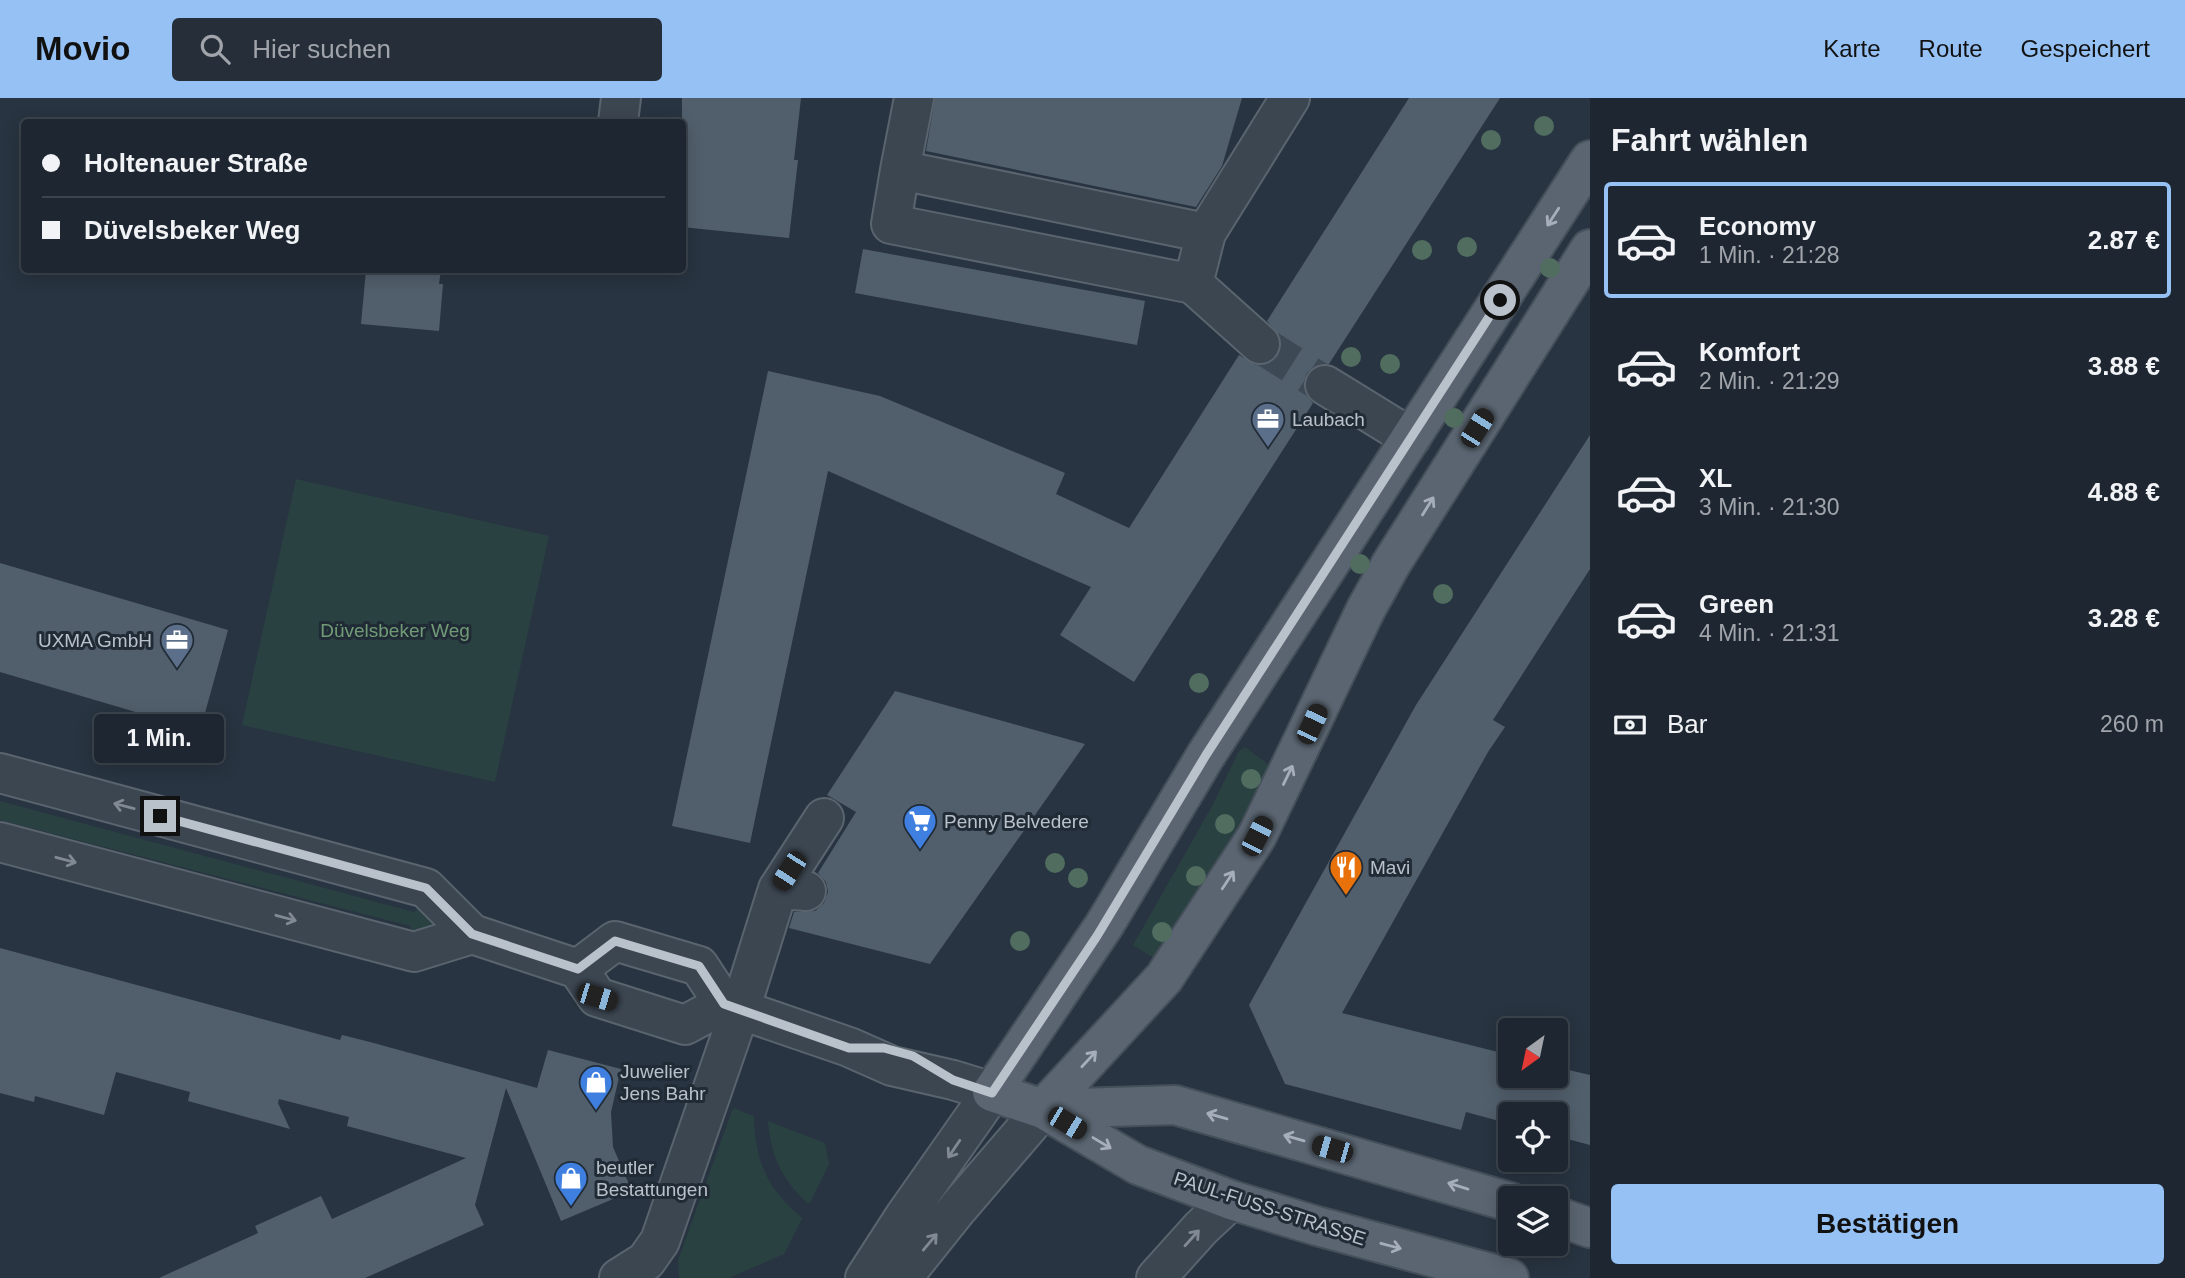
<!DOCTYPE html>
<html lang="de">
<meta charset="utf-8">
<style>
body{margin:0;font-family:Arial,sans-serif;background:#262f39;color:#f1f3f6;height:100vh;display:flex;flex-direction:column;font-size:26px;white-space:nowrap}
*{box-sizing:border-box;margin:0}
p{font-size:23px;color:#a1a5ab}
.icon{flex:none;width:38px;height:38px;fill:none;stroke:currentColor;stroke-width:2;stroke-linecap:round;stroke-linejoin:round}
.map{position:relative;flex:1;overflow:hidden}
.sheet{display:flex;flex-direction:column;background:#1e2731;width:595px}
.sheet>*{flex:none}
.banner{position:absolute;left:21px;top:21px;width:665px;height:154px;border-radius:7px;box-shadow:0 4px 18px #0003,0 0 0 2px #3c444d;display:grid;align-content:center;height:154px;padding:0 21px;background:#1e2731}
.needle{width:46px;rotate:213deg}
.controls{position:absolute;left:1498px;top:920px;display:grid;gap:14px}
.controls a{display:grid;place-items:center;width:70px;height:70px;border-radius:7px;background:#1e2731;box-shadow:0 4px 18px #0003,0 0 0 2px #3c444d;font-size:35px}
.end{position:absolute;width:32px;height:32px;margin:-16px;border:9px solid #b9c1cb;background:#111;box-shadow:0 0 0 4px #111}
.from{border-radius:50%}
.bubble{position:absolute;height:49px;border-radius:7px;background:#1e2731;box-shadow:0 4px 18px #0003,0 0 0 2px #3c444d;font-size:23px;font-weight:800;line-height:49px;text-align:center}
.car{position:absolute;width:21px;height:42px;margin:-21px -10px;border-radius:9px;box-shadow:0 0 5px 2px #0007;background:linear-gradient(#222 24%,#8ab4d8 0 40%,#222 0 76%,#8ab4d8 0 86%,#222 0)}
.banner b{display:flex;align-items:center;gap:24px;height:66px;font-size:26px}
.banner b+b{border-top:2px solid #3c444d}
.banner i{width:18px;height:18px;background:#f1f3f6}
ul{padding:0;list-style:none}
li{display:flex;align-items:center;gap:21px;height:116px;margin:0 14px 10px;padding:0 7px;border:4px solid transparent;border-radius:7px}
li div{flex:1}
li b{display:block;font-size:26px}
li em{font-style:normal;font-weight:800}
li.on{border-color:#95c1f4}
li>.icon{width:63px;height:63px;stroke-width:1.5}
h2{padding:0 21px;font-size:32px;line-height:84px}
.pay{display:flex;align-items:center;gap:18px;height:77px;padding:0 21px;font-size:26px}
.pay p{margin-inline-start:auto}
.primary-button{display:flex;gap:14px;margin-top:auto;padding:14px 21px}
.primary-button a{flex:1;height:80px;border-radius:7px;background:#95c1f4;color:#111;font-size:28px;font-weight:800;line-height:80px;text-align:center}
header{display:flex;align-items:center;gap:42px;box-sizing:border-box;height:98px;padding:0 35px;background:#95c1f4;color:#111}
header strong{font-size:33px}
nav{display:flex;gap:38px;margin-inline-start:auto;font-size:24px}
.search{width:490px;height:63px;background:#262f39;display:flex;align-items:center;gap:18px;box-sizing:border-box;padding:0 24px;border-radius:7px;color:#a1a5ab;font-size:26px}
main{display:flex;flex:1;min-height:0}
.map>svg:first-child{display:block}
.green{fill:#2a4142}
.building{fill:#515f6c}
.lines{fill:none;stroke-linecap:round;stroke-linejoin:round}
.minor-tunnel{stroke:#3e4956;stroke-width:38;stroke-dasharray:38 19;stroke-linecap:butt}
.minor-casing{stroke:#5a646e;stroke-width:42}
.major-casing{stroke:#454f5a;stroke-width:42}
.minor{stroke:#3c4651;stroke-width:38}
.major{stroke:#5a6571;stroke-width:38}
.tree{fill:#506d5f}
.oneway{stroke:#a6afb9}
.oneway2{stroke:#818a94}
.route{stroke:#b9c1cb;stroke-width:9}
.labels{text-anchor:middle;stroke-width:6;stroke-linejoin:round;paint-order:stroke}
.poi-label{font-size:19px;fill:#b9c1cb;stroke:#202b36;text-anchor:start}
.park-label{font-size:19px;fill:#719b77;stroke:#202b36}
.street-label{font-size:19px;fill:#b9c1cb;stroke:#202b36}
</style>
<header>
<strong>Movio</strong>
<div class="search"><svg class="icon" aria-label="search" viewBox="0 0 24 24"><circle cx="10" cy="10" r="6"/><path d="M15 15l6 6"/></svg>Hier suchen</div>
<nav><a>Karte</a><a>Route</a><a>Gespeichert</a></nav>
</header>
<main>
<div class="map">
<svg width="1590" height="1180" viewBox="0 0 1590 1180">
<rect width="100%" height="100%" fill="#283441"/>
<path class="green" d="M 296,381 L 549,438 L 495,684 L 242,627 Z
M 1245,649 L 1272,669 L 1166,868 L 1133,847 L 1211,710 L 1239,653 Z
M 0,703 L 414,814 L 420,808 L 443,830 L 413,836 L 410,828 L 0,722 Z
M 733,1010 L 754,1018 C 755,1063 767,1091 802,1120 L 784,1156 L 729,1180 L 679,1180 L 678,1162 Z
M 768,1023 L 825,1045 L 829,1066 L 809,1106 C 782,1083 771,1058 768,1023 Z"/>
<path class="building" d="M 682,0 L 801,0 L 794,62 L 798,62 L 789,140 L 682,129 Z
M 935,0 L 1242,0 L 1222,68 L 1196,109 L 926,53 Z
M 1409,0 L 1500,0 L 1329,266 L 1315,268 L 1307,275 L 1303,287 L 1306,297 L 1313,305 L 1134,584 L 1060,537 L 1091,489 L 828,373 L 750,745 L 672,728 L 768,273 L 880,298 L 1065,375 L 1056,396 L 1129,430 L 1239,257 L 1256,267 L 1267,266 L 1277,260 L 1281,250 L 1281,240 L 1267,223 Z
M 863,151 L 1145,203 L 1137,247 L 855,195 Z
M 366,172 L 441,172 L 439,186 L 443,186 L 439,233 L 361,226 Z
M 1590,337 L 1590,471 L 1493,622 L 1505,629 L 1488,654 L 1342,915 L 1510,957 L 1510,978 L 1556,978 L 1556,969 L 1590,977 L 1590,1047 L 1556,1038 L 1556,1017 L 1510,1017 L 1510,1026 L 1466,1014 L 1461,1032 L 1285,986 L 1249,907 L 1416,607 Z
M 0,465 L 228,532 L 200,633 L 0,574 Z
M 895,593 L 1085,646 L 930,866 L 789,830 L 794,814 L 815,813 L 824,805 L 828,794 L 826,784 L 818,775 L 856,714 L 827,697 Z
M 0,850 L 340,942 L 342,937 L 370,944 L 537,990 L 548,952 L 621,971 L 611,1014 L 613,1049 L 632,1093 L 561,1123 L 506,990 L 475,1107 L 484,1127 L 365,1180 L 159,1180 L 258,1135 L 255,1128 L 321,1098 L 332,1121 L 466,1060 L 347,1028 L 349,1019 L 279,1001 L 278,1005 L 290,1031 L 188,1003 L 190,994 L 116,974 L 104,1017 L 35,998 L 34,1004 L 0,995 Z"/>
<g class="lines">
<path class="minor-tunnel" d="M 1260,246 L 1325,287"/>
<defs>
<path id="minor" d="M 618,24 L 621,0
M 900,72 L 914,0
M 1206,135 L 1290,0
M 1193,186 L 1206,135 L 900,72 L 891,126 L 1193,186 L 1260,246
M 1325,287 L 1411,340
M 0,675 L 426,790 L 472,836 L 578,871 L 597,899 L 685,927 L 724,906
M 0,744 L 414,854 L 472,836
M 778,791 L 824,720
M 578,871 L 615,843 L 699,868 L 724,906 L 849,949 L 892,968 L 953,982 L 992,994 L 905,1118 L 865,1180
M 619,1180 L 646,1163 L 660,1143 L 740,912 L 778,791 L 806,793
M 902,1180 L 958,1110 L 1043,1011
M 1156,1180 L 1201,1130 L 1231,1102"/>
<path id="major" d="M 1043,1011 L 1164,880 L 1257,738 L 1366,511 L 1391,466 L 1590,151
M 1043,1011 L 1175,1007 L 1510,1104
M 1556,1118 L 1590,1130
M 1509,1180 L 1317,1128 L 1231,1102 L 1138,1067 L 1043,1011 L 992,994 L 1105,826 L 1206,657 L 1590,62"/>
</defs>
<use href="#minor" class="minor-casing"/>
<use href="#major" class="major-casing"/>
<use href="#minor" class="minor"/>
<use href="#major" class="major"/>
</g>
<g class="tree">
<circle cx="1544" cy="28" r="10"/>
<circle cx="1491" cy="42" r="10"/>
<circle cx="1467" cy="149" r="10"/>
<circle cx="1422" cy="152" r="10"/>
<circle cx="1550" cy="170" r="10"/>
<circle cx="1351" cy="259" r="10"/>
<circle cx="1390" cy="266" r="10"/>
<circle cx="1454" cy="320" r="10"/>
<circle cx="1360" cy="466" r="10"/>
<circle cx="1443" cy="496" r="10"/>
<circle cx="1199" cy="585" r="10"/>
<circle cx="1251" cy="681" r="10"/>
<circle cx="1225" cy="726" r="10"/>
<circle cx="1055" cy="765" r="10"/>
<circle cx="1196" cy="778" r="10"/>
<circle cx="1078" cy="780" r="10"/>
<circle cx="1162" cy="834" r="10"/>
<circle cx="1020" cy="843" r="10"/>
</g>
<defs><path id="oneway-shaft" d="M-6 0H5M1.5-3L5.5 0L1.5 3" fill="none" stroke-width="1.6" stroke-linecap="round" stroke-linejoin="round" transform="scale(1.75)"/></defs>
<g class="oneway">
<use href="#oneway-shaft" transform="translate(1553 119) rotate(123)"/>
<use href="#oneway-shaft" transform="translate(1428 408) rotate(-58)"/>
<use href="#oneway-shaft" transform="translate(1288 677) rotate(-64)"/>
<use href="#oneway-shaft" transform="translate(1228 782) rotate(-57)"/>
<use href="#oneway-shaft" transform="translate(1089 961) rotate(-47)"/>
<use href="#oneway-shaft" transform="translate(1217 1018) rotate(-164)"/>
<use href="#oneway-shaft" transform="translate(1294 1040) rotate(-164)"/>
<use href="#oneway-shaft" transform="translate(1102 1045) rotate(31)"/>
<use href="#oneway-shaft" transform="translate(1458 1088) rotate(-163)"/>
<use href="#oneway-shaft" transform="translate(1391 1148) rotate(15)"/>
</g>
<g class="oneway2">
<use href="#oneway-shaft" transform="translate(124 708) rotate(-165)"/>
<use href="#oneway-shaft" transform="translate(66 762) rotate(15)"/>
<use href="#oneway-shaft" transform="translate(286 820) rotate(15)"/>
<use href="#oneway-shaft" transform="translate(954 1051) rotate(124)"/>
<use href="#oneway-shaft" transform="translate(1192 1140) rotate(-48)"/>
<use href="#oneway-shaft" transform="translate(930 1144) rotate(-50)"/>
</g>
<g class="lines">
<path class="route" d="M 160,718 L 426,790 L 472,836 L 578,871 L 615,843 L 699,868 L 724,906 L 849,950 L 884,950 L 913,958 L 953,982 L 992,995 L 1097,838 L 1206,657 L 1500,202"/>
</g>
<defs>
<symbol id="office-pin" viewBox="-11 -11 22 30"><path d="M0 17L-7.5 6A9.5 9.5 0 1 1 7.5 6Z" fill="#5c6f8a" stroke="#202b36"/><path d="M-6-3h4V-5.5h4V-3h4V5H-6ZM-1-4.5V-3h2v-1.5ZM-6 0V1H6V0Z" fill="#fff"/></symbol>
<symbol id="supermarket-pin" viewBox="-11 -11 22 30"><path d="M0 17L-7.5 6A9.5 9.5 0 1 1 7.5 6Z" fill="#3f7fe0" stroke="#202b36"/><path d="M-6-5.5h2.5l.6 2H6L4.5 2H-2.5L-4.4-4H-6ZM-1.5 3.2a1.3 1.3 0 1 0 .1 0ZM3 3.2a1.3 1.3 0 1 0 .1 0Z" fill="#fff"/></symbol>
<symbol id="restaurant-pin" viewBox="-11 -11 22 30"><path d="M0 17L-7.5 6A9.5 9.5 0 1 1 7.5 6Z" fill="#e8710a" stroke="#202b36"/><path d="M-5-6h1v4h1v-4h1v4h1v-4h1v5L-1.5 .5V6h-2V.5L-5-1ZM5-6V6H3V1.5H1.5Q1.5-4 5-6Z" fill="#fff"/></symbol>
<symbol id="shop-pin" viewBox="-11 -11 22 30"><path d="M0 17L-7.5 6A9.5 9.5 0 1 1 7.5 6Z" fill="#3f7fe0" stroke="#202b36"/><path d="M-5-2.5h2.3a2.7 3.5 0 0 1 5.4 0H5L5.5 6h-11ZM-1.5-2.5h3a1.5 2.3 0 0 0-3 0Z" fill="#fff"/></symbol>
</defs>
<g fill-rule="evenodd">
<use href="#office-pin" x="1249" y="302" width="38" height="52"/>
<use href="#office-pin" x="158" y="523" width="38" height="52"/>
<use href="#supermarket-pin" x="901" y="704" width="38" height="52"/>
<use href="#restaurant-pin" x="1327" y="750" width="38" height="52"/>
<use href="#shop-pin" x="577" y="965" width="38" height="52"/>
<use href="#shop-pin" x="552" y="1061" width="38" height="52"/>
</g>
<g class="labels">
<g class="poi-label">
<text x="1292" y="328">Laubach</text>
<text x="152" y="549" text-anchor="end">UXMA GmbH</text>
<text x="944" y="730">Penny Belvedere</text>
<text x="1370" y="776">Mavi</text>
<text x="620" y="980">Juwelier<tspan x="620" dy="22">Jens Bahr</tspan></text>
<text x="596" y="1076">beutler<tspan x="596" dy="22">Bestattungen</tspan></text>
</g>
<g class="park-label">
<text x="395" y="539">Düvelsbeker Weg</text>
</g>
<g class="street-label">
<text transform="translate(1270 1110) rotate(18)" y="7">PAUL-FUSS-STRASSE</text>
</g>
</g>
</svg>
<div class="controls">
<a><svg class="needle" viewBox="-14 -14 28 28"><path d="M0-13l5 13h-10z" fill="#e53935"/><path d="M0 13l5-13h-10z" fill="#a1a5ab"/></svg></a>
<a><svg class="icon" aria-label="locate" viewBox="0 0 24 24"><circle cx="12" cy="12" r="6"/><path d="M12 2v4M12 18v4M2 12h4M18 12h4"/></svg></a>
<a><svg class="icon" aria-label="layers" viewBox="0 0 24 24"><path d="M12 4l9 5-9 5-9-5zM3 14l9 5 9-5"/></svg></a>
</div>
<i class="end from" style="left:1500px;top:202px"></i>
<i class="end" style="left:160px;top:718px"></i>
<div class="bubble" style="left:94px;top:616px;width:130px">1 Min.</div>
<i class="car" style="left:1477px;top:330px;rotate:32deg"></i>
<i class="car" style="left:1312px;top:626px;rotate:25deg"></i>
<i class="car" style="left:1257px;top:738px;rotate:27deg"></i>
<i class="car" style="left:789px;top:773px;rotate:213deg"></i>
<i class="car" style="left:597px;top:899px;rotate:107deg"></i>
<i class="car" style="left:1067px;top:1025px;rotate:121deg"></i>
<i class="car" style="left:1332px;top:1051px;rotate:286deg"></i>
<div class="banner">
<b><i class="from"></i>Holtenauer Straße</b>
<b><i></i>Düvelsbeker Weg</b>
</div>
</div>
<section class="sheet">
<h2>Fahrt wählen</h2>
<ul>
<li class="on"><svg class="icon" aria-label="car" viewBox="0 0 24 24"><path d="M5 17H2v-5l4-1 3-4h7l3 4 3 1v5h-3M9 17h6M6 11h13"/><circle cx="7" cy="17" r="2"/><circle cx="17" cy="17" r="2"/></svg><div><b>Economy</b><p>1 Min. · 21:28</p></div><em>2.87 €</em></li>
<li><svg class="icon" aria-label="car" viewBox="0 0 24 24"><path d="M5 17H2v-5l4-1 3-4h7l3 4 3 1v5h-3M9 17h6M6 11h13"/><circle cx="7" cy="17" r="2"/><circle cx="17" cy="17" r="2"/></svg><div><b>Komfort</b><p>2 Min. · 21:29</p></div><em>3.88 €</em></li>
<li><svg class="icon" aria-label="car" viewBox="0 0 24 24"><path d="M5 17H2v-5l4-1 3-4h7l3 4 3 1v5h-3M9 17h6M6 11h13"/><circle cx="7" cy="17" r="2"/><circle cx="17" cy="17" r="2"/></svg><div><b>XL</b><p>3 Min. · 21:30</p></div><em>4.88 €</em></li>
<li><svg class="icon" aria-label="car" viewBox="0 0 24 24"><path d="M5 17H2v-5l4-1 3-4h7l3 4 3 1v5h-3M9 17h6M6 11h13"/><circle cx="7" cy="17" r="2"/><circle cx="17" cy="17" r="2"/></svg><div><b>Green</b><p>4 Min. · 21:31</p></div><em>3.28 €</em></li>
</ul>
<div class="pay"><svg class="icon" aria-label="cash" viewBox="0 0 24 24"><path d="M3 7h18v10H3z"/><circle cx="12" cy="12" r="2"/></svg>Bar<p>260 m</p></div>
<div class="primary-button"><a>Bestätigen</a></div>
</section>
</main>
